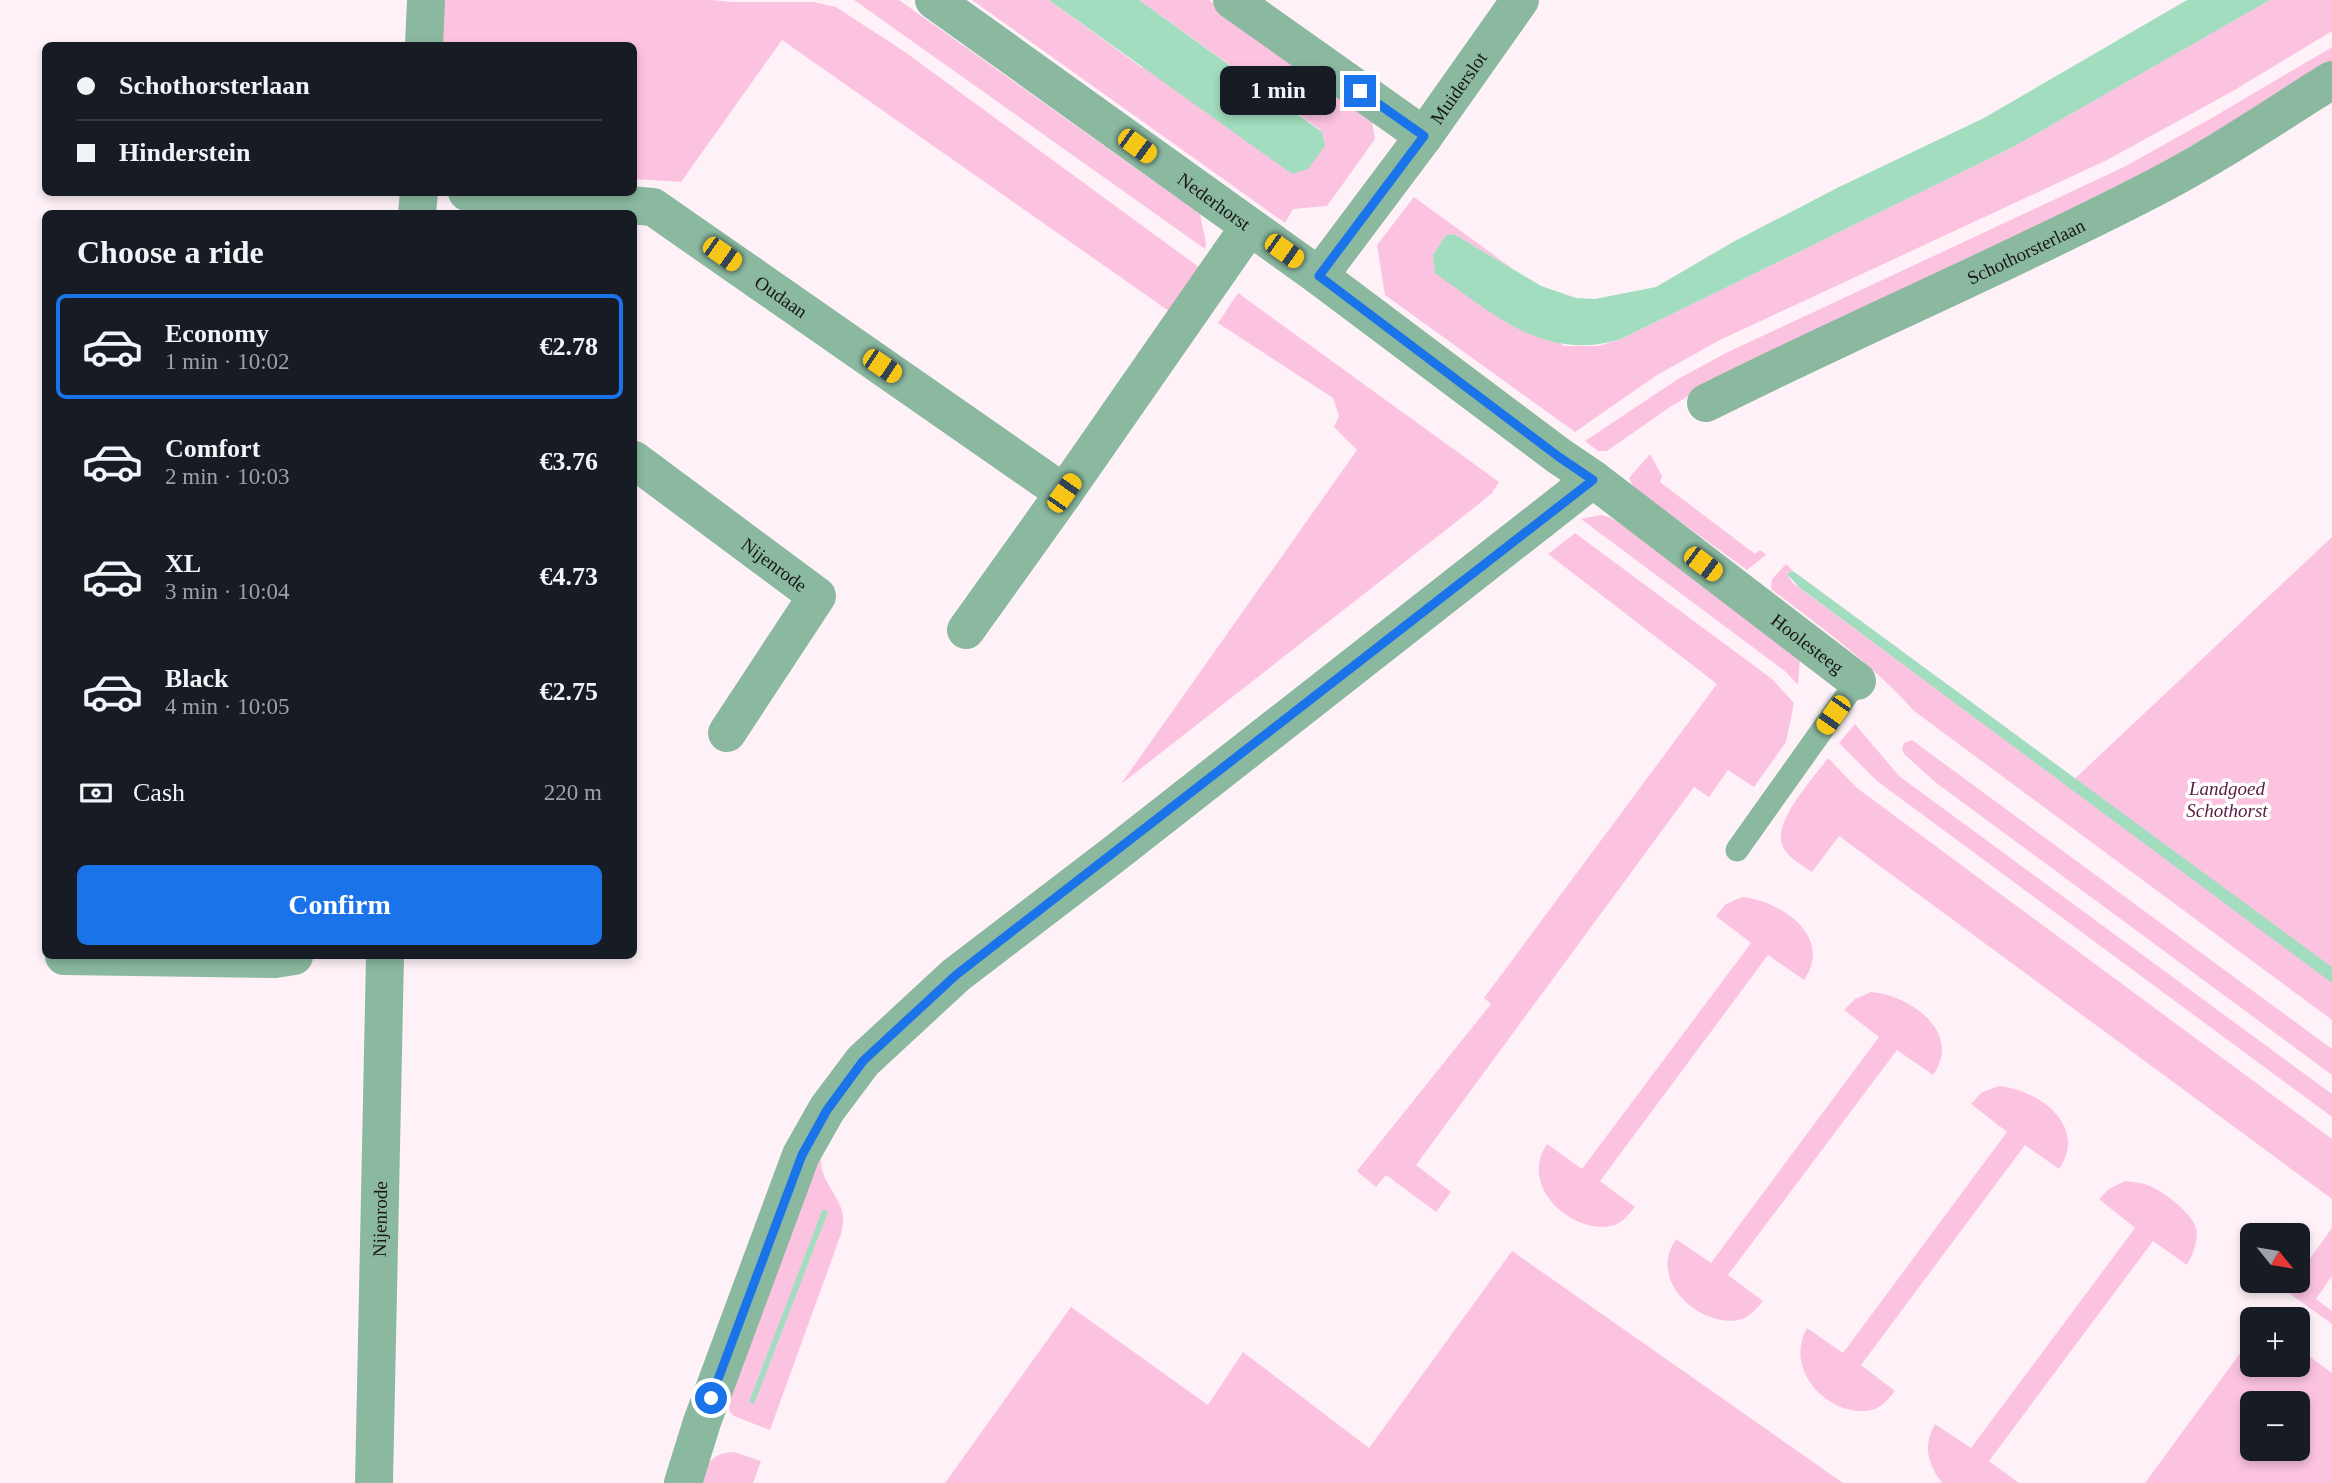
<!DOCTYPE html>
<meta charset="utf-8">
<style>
body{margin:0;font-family:"Times New Roman",serif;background:#242831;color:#f1f3f6;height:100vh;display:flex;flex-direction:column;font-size:26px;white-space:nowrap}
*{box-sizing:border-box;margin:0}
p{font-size:23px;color:#9ea1a6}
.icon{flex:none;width:38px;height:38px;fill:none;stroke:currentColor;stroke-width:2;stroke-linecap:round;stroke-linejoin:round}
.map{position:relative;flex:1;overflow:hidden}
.drawer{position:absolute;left:42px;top:210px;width:595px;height:749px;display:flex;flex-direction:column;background:#171b24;border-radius:10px;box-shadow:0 4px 10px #0003}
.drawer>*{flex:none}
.hud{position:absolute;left:42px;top:42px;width:595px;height:154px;border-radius:10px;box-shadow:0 4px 10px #0003;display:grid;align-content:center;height:154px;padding:0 35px;background:#171b24}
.needle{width:46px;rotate:120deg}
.buttons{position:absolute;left:2240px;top:1223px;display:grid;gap:14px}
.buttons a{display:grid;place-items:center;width:70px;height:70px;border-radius:10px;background:#171b24;box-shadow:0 4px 10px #0003;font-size:35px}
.end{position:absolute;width:32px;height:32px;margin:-16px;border:9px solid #1a73e8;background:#fff;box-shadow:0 0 0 4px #fff}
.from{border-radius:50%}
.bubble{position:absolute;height:49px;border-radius:10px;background:#171b24;box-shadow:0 4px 10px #0003;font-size:23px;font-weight:700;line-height:49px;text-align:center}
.car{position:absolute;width:21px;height:42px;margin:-21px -10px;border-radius:9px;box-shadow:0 0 5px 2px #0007;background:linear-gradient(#f5c518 24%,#345 0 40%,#f5c518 0 76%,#345 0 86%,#f5c518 0)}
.hud b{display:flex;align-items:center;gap:24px;height:66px;font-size:26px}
.hud b+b{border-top:2px solid #363941}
.hud i{width:18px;height:18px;background:#f1f3f6}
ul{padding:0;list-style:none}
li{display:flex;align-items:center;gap:21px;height:105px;margin:0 14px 10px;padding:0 21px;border:4px solid transparent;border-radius:10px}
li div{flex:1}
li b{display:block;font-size:26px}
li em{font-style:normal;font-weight:700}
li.on{border-color:#1a73e8}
li>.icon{width:63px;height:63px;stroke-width:1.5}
h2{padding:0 35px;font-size:32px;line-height:84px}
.pay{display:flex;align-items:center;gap:18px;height:77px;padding:0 35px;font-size:26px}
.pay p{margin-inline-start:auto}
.button{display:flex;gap:14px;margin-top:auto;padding:14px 35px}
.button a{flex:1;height:80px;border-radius:10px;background:#1a73e8;color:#fff;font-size:28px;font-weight:700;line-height:80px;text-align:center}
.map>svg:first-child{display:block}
.green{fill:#fcc3e1;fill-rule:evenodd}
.water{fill:#a1ddbe}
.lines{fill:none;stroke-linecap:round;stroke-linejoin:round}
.lane{stroke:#8ab9a0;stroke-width:23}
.street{stroke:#8ab9a0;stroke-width:38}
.route{stroke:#1a73e8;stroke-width:9}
.labels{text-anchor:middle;stroke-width:7;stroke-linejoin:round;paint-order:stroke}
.street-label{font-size:19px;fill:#1a1618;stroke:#fff}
.park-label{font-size:19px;font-style:italic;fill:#5c1b43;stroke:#fff}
</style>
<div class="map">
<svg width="2332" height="1483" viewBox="0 0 2332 1483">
<rect width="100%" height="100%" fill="#fef2f8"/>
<path class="green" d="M 440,0 L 711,0 L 732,2 L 813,2 L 836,7 L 905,52 L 1207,273 L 1176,316 L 782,40 L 681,182 L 634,179 L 634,46 L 439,46 Z
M 854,0 L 899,0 L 1200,214 L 1206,243 L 1205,249 Z
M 972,0 L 1049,0 L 1141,67 L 1322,131 L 1139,0 L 1209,0 L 1371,116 L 1375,139 L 1327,206 L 1293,209 L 1285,223 Z
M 2270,0 L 2332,0 L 2332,31 L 2233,91 L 2107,160 L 1720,340 L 1657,375 L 1575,432 L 1385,295 L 1377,245 L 1414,197 L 1513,269 L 1454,234 L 1446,235 L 1433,255 L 1564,346 L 1599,346 L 1621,339 L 2013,147 Z
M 2332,47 L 2332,64 L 2122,186 L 1704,387 L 1670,407 L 1607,451 L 1598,451 L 1585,441 L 1678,379 L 1726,353 L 2124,167 L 2210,119 Z
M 1238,293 L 1499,482 L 1492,493 L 1470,511 L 1121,784 L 1357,450 L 1334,427 L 1339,416 L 1333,398 L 1218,323 Z
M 1650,454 L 1662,476 L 1660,482 L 1755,554 L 1760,550 L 1766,555 L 1747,570 L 1634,488 L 1629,478 Z
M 1600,515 L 1609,517 L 1626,527 L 1800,657 L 1798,685 L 1786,672 L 1581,519 Z
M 1575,533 L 1772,679 L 1794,703 L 1786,742 L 1754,787 L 1728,770 L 1709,797 L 1694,787 L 1416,1165 L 1451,1192 L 1436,1212 L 1386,1175 L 1376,1187 L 1357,1171 L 1491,1004 L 1484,998 L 1717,684 L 1548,554 Z
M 2332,537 L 2332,1020 L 1914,711 C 1872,664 1821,627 1771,589 L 1772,579 L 1786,564 L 1793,571 L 1787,574 L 1793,583 L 2067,786 Z
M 1855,724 L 1899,776 L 2332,1094 L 2332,1117 L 1877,781 L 1839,743 Z
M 1912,740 L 2332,1049 L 2332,1075 L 1935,782 L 1904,754 L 1902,749 L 1904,743 Z
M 1828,758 L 1857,788 L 2332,1139 L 2332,1199 L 1839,836 L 1812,872 C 1802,865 1788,858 1783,847 C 1771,822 1814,778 1828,758 Z
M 1742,897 C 1782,901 1834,937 1804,980 L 1768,955 L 1600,1181 L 1635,1207 C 1630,1213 1623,1222 1615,1225 C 1579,1236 1530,1197 1540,1159 C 1541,1154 1544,1149 1547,1144 L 1582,1169 L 1751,943 L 1716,916 L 1726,904 Z
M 1871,992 C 1910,995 1963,1032 1933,1075 L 1897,1050 L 1728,1275 L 1763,1301 C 1758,1307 1751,1316 1742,1319 C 1712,1328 1672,1301 1668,1270 C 1666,1258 1670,1249 1676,1239 L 1711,1263 L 1879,1037 L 1844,1010 L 1855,999 Z
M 1998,1086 C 2038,1089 2089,1126 2059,1169 L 2025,1145 L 1861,1365 L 1895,1391 C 1890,1397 1883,1406 1875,1409 C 1833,1422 1782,1372 1807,1328 L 1843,1353 L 2007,1132 L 1971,1104 L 1981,1093 Z
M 821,1157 C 819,1179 837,1192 842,1211 C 844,1219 843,1226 841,1234 L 770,1430 L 734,1416 L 730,1412 L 727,1400 L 778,1256 Z
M 2125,1181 C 2132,1182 2140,1182 2147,1185 C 2161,1189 2192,1213 2196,1228 C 2199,1240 2193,1254 2187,1265 L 2153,1241 L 1989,1461 L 2019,1483 L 1942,1483 C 1927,1463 1923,1446 1935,1424 L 1971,1448 L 2135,1228 L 2099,1199 L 2109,1189 Z
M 2332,1228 L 2332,1276 L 2316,1299 L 2332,1311 L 2332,1324 L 2286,1291 L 2294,1281 L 2298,1281 L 2298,1275 Z
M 1512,1251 L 1843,1483 L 945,1483 L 1071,1307 L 1208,1405 L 1243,1352 L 1369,1448 Z
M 2252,1337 L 2252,1365 L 2298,1365 L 2298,1348 L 2332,1373 L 2332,1483 L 2145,1483 ZM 2252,1404 L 2298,1404 L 2298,1449 L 2252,1449 Z
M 734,1452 L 761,1461 L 753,1483 L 698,1483 C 707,1464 711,1453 734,1452 Z"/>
<path class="water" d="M 1049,0 L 1139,0 L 1322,132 L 1325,146 L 1308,169 L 1292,174 Z
M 2187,0 L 2270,0 L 2013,147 L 1621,339 C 1546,363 1493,314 1435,273 L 1433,255 L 1446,235 L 1454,234 L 1541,286 L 1576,298 L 1595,299 L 1656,287 L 1733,242 L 1839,187 L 1984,118 Z
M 1793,571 L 2332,967 L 2332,983 L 1800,588 L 1787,574 Z
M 825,1209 L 828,1212 L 754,1404 L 749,1402 L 822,1211 Z"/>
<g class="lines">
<path class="lane" d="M 1737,850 L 1857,681"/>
<g class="street">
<path id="s1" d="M 934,0 L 1319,276 L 1559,456 L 1593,479 L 1857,681"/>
<path d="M 1232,0 L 1424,136"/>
<path d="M 424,46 L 426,0"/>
<path id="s2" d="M 467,192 L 653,207 L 1064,493 L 1249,227"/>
<path d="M 417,214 L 419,192"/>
<path id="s3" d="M 1319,276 L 1424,136 L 1520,0"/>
<path id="s4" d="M 1706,403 C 1855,328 2008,264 2156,187 C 2216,156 2274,116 2332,80"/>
<path id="s5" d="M 634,460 L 817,596 L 727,733"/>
<path d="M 966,630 L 1064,493"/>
<path d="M 64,956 L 275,959 L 294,956"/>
<path id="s6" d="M 374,1483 L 385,956"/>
<path d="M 683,1483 L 702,1422 L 801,1155 L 827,1109 L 863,1061 L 956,975 L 1113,855 L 1593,479"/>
</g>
</g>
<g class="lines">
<path class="route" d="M 711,1398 L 802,1155 L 827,1110 L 863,1061 L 956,975 L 1593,480 L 1559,457 L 1319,276 L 1424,136 L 1360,91"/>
</g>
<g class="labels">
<g class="street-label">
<text dy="7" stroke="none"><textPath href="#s3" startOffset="234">Muiderslot</textPath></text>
<text dy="7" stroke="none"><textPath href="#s1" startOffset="345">Nederhorst</textPath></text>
<text dy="7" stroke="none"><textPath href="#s4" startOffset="354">Schothorsterlaan</textPath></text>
<text dy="7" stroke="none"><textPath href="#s2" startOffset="343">Oudaan</textPath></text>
<text dy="7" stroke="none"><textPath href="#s5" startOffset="175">Nijenrode</textPath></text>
<text dy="7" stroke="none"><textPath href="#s1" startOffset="1085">Hoolesteeg</textPath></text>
<text dy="7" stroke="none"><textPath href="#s6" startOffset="264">Nijenrode</textPath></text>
</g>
<g class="park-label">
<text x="2227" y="795">Landgoed<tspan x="2227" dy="22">Schothorst</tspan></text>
</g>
</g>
</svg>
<div class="buttons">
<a><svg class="needle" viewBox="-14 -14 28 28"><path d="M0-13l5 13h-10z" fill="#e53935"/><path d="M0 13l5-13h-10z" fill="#9ea1a6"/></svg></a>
<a>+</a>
<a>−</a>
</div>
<i class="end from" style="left:711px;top:1398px"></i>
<i class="end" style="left:1360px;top:91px"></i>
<div class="bubble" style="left:1220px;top:66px;width:116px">1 min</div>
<i class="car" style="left:1137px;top:146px;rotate:126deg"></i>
<i class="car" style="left:1284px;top:251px;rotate:125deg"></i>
<i class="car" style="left:722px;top:254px;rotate:125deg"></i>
<i class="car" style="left:882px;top:366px;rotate:124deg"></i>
<i class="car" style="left:1064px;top:493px;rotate:35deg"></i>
<i class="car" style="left:1703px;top:564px;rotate:127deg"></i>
<i class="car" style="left:1833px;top:715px;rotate:215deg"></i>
<div class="hud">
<b><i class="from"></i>Schothorsterlaan</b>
<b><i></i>Hinderstein</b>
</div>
<section class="drawer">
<h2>Choose a ride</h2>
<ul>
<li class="on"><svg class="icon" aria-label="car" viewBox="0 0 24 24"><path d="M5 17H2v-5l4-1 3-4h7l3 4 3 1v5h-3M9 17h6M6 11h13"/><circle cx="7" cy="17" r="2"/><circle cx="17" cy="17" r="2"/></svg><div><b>Economy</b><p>1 min · 10:02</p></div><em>€2.78</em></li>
<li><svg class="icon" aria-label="car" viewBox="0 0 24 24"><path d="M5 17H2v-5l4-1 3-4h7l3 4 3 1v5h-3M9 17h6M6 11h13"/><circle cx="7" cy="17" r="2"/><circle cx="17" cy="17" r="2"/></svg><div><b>Comfort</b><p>2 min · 10:03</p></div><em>€3.76</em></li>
<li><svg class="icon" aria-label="car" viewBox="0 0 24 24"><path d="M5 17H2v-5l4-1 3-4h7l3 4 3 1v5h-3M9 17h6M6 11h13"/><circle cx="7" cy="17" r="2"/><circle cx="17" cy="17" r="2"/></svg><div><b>XL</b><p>3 min · 10:04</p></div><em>€4.73</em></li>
<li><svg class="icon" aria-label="car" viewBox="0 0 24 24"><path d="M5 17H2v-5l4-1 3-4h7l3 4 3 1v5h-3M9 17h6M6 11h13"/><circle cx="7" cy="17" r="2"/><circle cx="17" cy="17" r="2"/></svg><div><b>Black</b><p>4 min · 10:05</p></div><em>€2.75</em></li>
</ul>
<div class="pay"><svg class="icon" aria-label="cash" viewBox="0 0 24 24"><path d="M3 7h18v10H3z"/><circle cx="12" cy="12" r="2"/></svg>Cash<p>220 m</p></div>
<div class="button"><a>Confirm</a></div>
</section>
</div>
